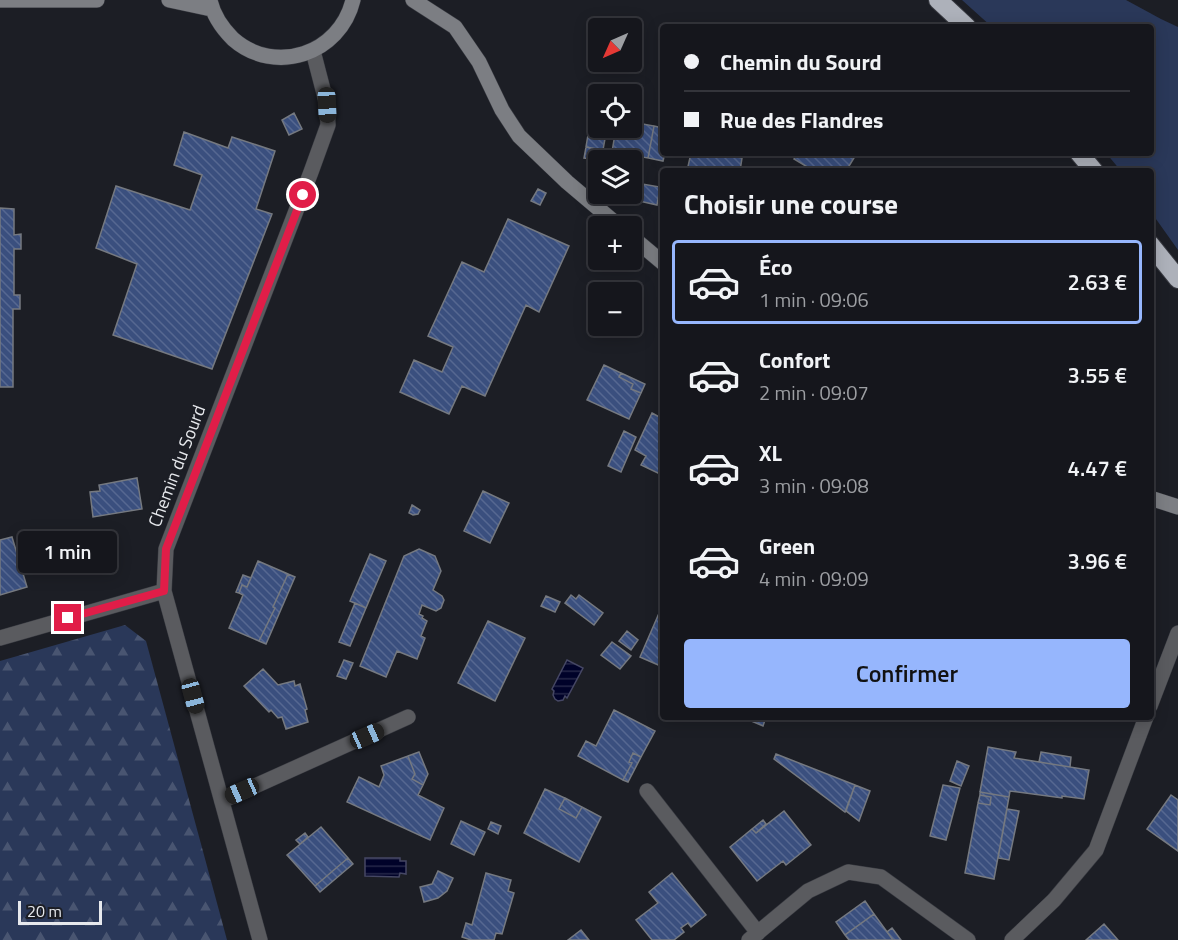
<!DOCTYPE html>
<html lang="fr">
<meta charset="utf-8">
<style>
body{margin:0;font-family:"Titillium Web",sans-serif;background:#1e1f25;color:#f1f3f6;height:100vh;display:flex;flex-direction:column;font-size:22px;white-space:nowrap}
*{box-sizing:border-box;margin:0}
p{font-size:20px;color:#9d9fa3}
.icon{flex:none;width:33px;height:33px;fill:none;stroke:currentColor;stroke-width:2;stroke-linecap:round;stroke-linejoin:round}
.map{position:relative;flex:1;overflow:hidden}
.sheet{position:absolute;left:660px;top:168px;width:494px;height:552px;display:flex;flex-direction:column;background:#15161c;border-radius:6px;box-shadow:0 3px 15px #0003,0 0 0 2px #34353b}
.sheet>*{flex:none}
.top-card{position:absolute;left:660px;top:24px;width:494px;height:132px;border-radius:6px;box-shadow:0 3px 15px #0003,0 0 0 2px #34353b;display:grid;align-content:center;height:132px;padding:0 24px;background:#15161c}
.needle{width:39px;rotate:225deg}
.controls{position:absolute;left:588px;top:18px;display:grid;gap:12px}
.controls a{display:grid;place-items:center;width:54px;height:54px;border-radius:6px;background:#15161c;box-shadow:0 3px 15px #0003,0 0 0 2px #34353b;font-size:30px}
.scale{position:absolute;left:18px;bottom:15px;width:84px;box-sizing:border-box;padding-left:6px;border:3px solid #e7e9ed;border-top:0;font-size:16px;line-height:21px;white-space:nowrap;color:#e7e9ed;-webkit-text-stroke:4px #1c1e25;paint-order:stroke}
.end{position:absolute;width:27px;height:27px;margin:-14px;border:8px solid #e11d48;background:#fff;box-shadow:0 0 0 3px #fff}
.from{border-radius:50%}
.bubble{position:absolute;height:42px;border-radius:6px;background:#15161c;box-shadow:0 3px 15px #0003,0 0 0 2px #34353b;font-size:20px;font-weight:600;line-height:42px;text-align:center}
.car{position:absolute;width:18px;height:36px;margin:-18px -9px;border-radius:8px;box-shadow:0 0 4px 2px #0007;background:linear-gradient(#222 24%,#8ab4d8 0 40%,#222 0 76%,#8ab4d8 0 86%,#222 0)}
.top-card b{display:flex;align-items:center;gap:21px;height:57px;font-size:22px}
.top-card b+b{border-top:2px solid #34353b}
.top-card i{width:15px;height:15px;background:#f1f3f6}
ul{padding:0;list-style:none}
li{display:flex;align-items:center;gap:18px;height:84px;margin:0 12px 9px;padding:0 12px;border:3px solid transparent;border-radius:6px}
li div{flex:1}
li b{display:block;font-size:22px}
li em{font-style:normal;font-weight:600}
li.current{border-color:#96b6fd}
li>.icon{width:54px;height:54px;stroke-width:1.5}
h2{padding:0 24px;font-size:27px;line-height:72px}
.cta{display:flex;gap:12px;margin-top:auto;padding:12px 24px}
.cta a{flex:1;height:69px;border-radius:6px;background:#96b6fd;color:#111;font-size:24px;font-weight:600;line-height:69px;text-align:center}
.map>svg:first-child{display:block}
.green{fill:#2a3859}
.forest{fill:url(#forest-firs)}
.water{fill:url(#water-rules);stroke:#454764;stroke-width:1.5}
.building{fill:url(#building-back-hatch);stroke:#757980;stroke-width:1.5}
.lines{fill:none;stroke-linecap:round;stroke-linejoin:round}
.service-casing{stroke:#383a41;stroke-width:16}
.minor-casing{stroke:#383a41;stroke-width:16}
.secondary-casing{stroke:#383a41;stroke-width:16}
.motorway-casing{stroke:#383a41;stroke-width:20}
.service{stroke:#5a5b5f;stroke-width:15}
.minor{stroke:#5a5b5f;stroke-width:15}
.secondary{stroke:#7c7e83;stroke-width:15}
.motorway{stroke:#adb1ba;stroke-width:18}
.route{stroke:#e11d48;stroke-width:8}
.labels{text-anchor:middle;stroke-width:4.5;stroke-linejoin:round;paint-order:stroke}
.street-label{font-size:18px;fill:#e7e9ed;stroke:#1c1e25}
</style>
<div class="map">
<svg width="1178" height="940" viewBox="0 0 1178 940">
<defs>
<pattern id="forest-firs" width="22" height="20" patternUnits="userSpaceOnUse" patternTransform="scale(1.5)"><rect width="22" height="20" fill="#2a3859"/><path d="M5 1l3.5 6h-7zM16 11l3.5 6h-7z" fill="#495571"/></pattern>
<pattern id="water-rules" width="6" height="5" patternUnits="userSpaceOnUse" patternTransform="scale(1.5)"><rect width="6" height="5" fill="#000229"/><path d="M0 2.5h6" fill="none" stroke="#252748"/></pattern>
<pattern id="building-back-hatch" width="6" height="6" patternUnits="userSpaceOnUse" patternTransform="scale(1.5)"><rect width="6" height="6" fill="#3a4f7e"/><path d="M-1 5l2 2M0 0l6 6M5-1l2 2" fill="none" stroke="#566891"/></pattern>
</defs>
<rect width="100%" height="100%" fill="#1c1e25"/>
<path class="green" d="M 962,0 L 1126,0 L 1161,19 L 1178,27 L 1178,250 L 1151,212 L 1150,171 L 1121,171 L 1106,153 L 1150,153 L 1150,27 L 992,27 Z"/>
<path class="forest" d="M 125,625 L 146,641 L 227,940 L 0,940 L 0,661 Z"/>
<path class="water" d="M 567,660 L 583,668 L 567,698 L 565,696 L 563,700 L 558,701 L 555,699 L 553,695 L 554,691 L 552,689 Z
M 365,858 L 400,858 L 400,861 L 406,861 L 406,874 L 400,873 L 399,877 L 365,876 Z"/>
<path class="building" d="M 294,113 L 302,129 L 289,135 L 282,120 Z
M 591,119 L 598,120 L 598,128 L 607,128 L 606,133 L 589,129 Z
M 632,122 L 654,126 L 648,158 L 612,152 L 616,128 L 632,128 Z
M 654,126 L 663,128 L 663,153 L 665,153 L 663,161 L 648,158 Z
M 589,129 L 606,133 L 603,150 L 586,147 Z
M 184,132 L 228,148 L 232,137 L 275,151 L 256,209 L 272,214 L 212,369 L 113,335 L 137,264 L 96,248 L 116,186 L 190,210 L 202,175 L 174,165 Z
M 586,147 L 603,150 L 602,160 L 584,158 Z
M 691,153 L 716,153 L 742,158 L 740,171 L 687,171 Z
M 798,153 L 857,153 L 846,171 L 814,171 L 794,159 Z
M 642,184 L 660,187 L 657,205 L 639,201 Z
M 538,189 L 546,193 L 540,205 L 531,201 Z
M 0,208 L 14,209 L 14,235 L 21,234 L 21,249 L 14,249 L 14,295 L 20,295 L 20,309 L 13,309 L 13,387 L 0,387 Z
M 508,219 L 569,246 L 539,312 L 526,305 L 485,396 L 462,386 L 449,414 L 400,392 L 414,360 L 442,372 L 453,347 L 428,336 L 462,262 L 484,272 Z
M 604,365 L 621,373 L 619,377 L 633,384 L 631,389 L 641,393 L 629,419 L 587,400 Z
M 621,373 L 645,384 L 641,393 L 631,389 L 633,384 L 619,377 Z
M 652,413 L 663,419 L 663,468 L 660,474 L 641,465 L 646,456 L 635,450 Z
M 624,431 L 636,437 L 621,472 L 608,466 Z
M 137,478 L 142,509 L 93,517 L 90,492 L 100,491 L 99,485 Z
M 483,491 L 509,503 L 490,543 L 464,531 Z
M 412,505 L 420,510 L 418,514 L 413,515 L 409,513 Z
M 12,537 L 27,587 L 0,595 L 0,540 Z
M 419,549 L 435,556 L 441,571 L 433,590 L 442,596 L 444,600 L 441,608 L 436,611 L 422,605 L 419,614 L 423,616 L 422,618 L 427,621 L 421,636 L 425,638 L 417,659 L 397,651 L 386,677 L 360,666 L 404,556 Z
M 370,554 L 386,561 L 366,608 L 350,601 Z
M 258,561 L 288,574 L 273,607 L 275,608 L 259,641 L 229,628 L 243,595 L 239,593 L 242,585 L 247,587 Z
M 288,574 L 295,577 L 266,644 L 259,641 L 275,608 L 273,607 Z
M 243,575 L 251,578 L 247,587 L 242,585 L 239,593 L 236,592 Z
M 571,595 L 576,599 L 579,595 L 603,613 L 594,625 L 565,603 Z
M 546,596 L 560,602 L 555,612 L 541,606 Z
M 355,603 L 366,608 L 350,646 L 339,642 Z
M 663,604 L 663,667 L 640,657 Z
M 488,621 L 525,638 L 495,701 L 458,683 Z
M 627,631 L 638,640 L 631,650 L 619,641 Z
M 612,642 L 631,656 L 620,669 L 601,655 Z
M 344,660 L 353,663 L 346,679 L 337,676 Z
M 263,669 L 278,685 L 294,681 L 295,686 L 300,684 L 307,709 L 305,710 L 308,722 L 286,729 L 282,717 L 278,718 L 271,710 L 269,712 L 244,686 Z
M 614,710 L 655,731 L 641,757 L 633,753 L 629,762 L 632,763 L 623,780 L 578,756 L 586,741 L 596,746 Z
M 742,717 L 766,717 L 763,726 Z
M 988,747 L 1016,752 L 1014,758 L 1089,770 L 1084,799 L 1062,796 L 1062,798 L 1010,791 L 1009,797 L 980,792 Z
M 419,752 L 428,774 L 423,785 L 412,779 L 415,774 L 408,756 Z
M 1041,752 L 1071,757 L 1070,767 L 1039,762 Z
M 633,753 L 641,757 L 628,782 L 623,780 L 632,763 L 629,762 Z
M 776,754 L 855,785 L 845,812 L 774,759 Z
M 408,756 L 415,774 L 412,779 L 423,785 L 418,795 L 444,808 L 430,840 L 347,802 L 359,777 L 379,787 L 384,775 L 381,766 Z
M 957,761 L 969,766 L 961,786 L 950,781 Z
M 855,785 L 870,791 L 859,821 L 846,811 Z
M 943,785 L 960,788 L 946,840 L 930,836 Z
M 545,789 L 565,798 L 559,809 L 576,818 L 582,807 L 601,817 L 579,862 L 524,833 Z
M 980,792 L 1009,797 L 994,879 L 965,873 L 978,803 L 990,805 L 991,797 L 980,795 Z
M 980,795 L 991,797 L 990,805 L 978,803 Z
M 1171,795 L 1178,800 L 1178,851 L 1147,829 Z
M 565,798 L 582,807 L 576,818 L 559,809 Z
M 1007,809 L 1019,811 L 1009,860 L 998,858 Z
M 784,811 L 811,845 L 786,865 L 783,861 L 757,881 L 730,847 L 752,829 L 756,833 Z
M 763,820 L 766,824 L 756,833 L 752,829 Z
M 461,821 L 485,832 L 474,855 L 451,844 Z
M 491,822 L 501,826 L 498,834 L 488,829 Z
M 321,827 L 348,858 L 315,886 L 287,855 Z
M 305,833 L 308,837 L 300,844 L 296,840 Z
M 348,858 L 353,864 L 320,892 L 315,886 Z
M 438,871 L 453,878 L 447,891 L 438,898 L 424,902 L 420,887 L 432,884 Z
M 486,873 L 511,880 L 508,891 L 514,893 L 502,934 L 496,933 L 494,940 L 471,940 L 462,937 L 466,923 L 472,925 Z
M 672,873 L 706,915 L 691,927 L 688,923 L 681,928 L 684,932 L 674,940 L 652,940 L 636,920 L 658,903 L 649,892 Z
M 865,901 L 874,914 L 845,935 L 836,922 Z
M 874,914 L 893,940 L 849,940 L 845,935 Z
M 1104,924 L 1118,940 L 1086,940 Z
M 892,928 L 901,940 L 893,940 L 887,932 Z
M 581,930 L 589,940 L 568,940 Z"/>
<g class="lines">
<defs>
<path id="service" d="M 222,801 L 408,717"/>
<path id="minor" d="M 0,638 L 164,591
M 1150,706 L 1178,633
M 647,791 L 758,933
M 260,940 L 164,591 L 166,549 L 311,172 L 328,125 L 327,105 L 313,51
M 749,940 L 808,891 L 848,872 L 881,877 L 968,940
M 1012,940 L 1054,900 L 1096,850 L 1146,717"/>
<path id="secondary" d="M 0,0 L 97,0
M 169,0 L 211,9
M 210,0 C 213,15 222,28 233,39 C 275,76 340,54 353,0
M 413,0 L 455,27 L 479,62 L 502,110 L 519,136 L 567,182 L 619,226
M 632,237 L 663,263
M 1150,498 L 1178,507"/>
<path id="motorway" d="M 938,0 L 967,27
M 1079,153 L 1094,171
M 1150,244 L 1178,279"/>
</defs>
<use href="#service" class="service-casing"/>
<use href="#minor" class="minor-casing"/>
<use href="#secondary" class="secondary-casing"/>
<use href="#motorway" class="motorway-casing"/>
<use href="#service" class="service"/>
<use href="#minor" class="minor"/>
<use href="#secondary" class="secondary"/>
<use href="#motorway" class="motorway"/>
</g>
<g class="lines">
<path class="route" d="M 68,618 L 164,591 L 166,549 L 303,195"/>
</g>
<g class="labels">
<g class="street-label">
<text transform="translate(177 466) rotate(-69)" y="6">Chemin du Sourd</text>
</g>
</g>
</svg>
<div class="controls">
<a><svg class="needle" viewBox="-14 -14 28 28"><path d="M0-13l5 13h-10z" fill="#e53935"/><path d="M0 13l5-13h-10z" fill="#9d9fa3"/></svg></a>
<a><svg class="icon" aria-label="locate" viewBox="0 0 24 24"><circle cx="12" cy="12" r="6"/><path d="M12 2v4M12 18v4M2 12h4M18 12h4"/></svg></a>
<a><svg class="icon" aria-label="layers" viewBox="0 0 24 24"><path d="M12 4l9 5-9 5-9-5zM3 14l9 5 9-5"/></svg></a>
<a>+</a>
<a>−</a>
</div>
<div class="scale">20 m</div>
<i class="end from" style="left:303px;top:195px"></i>
<i class="end" style="left:68px;top:618px"></i>
<div class="bubble" style="left:18px;top:531px;width:99px">1 min</div>
<i class="car" style="left:327px;top:105px;rotate:177deg"></i>
<i class="car" style="left:193px;top:696px;rotate:165deg"></i>
<i class="car" style="left:367px;top:736px;rotate:66deg"></i>
<i class="car" style="left:242px;top:791px;rotate:246deg"></i>
<div class="top-card">
<b><i class="from"></i>Chemin du Sourd</b>
<b><i></i>Rue des Flandres</b>
</div>
<section class="sheet">
<h2>Choisir une course</h2>
<ul>
<li class="current"><svg class="icon" aria-label="car" viewBox="0 0 24 24"><path d="M5 17H2v-5l4-1 3-4h7l3 4 3 1v5h-3M9 17h6M6 11h13"/><circle cx="7" cy="17" r="2"/><circle cx="17" cy="17" r="2"/></svg><div><b>Éco</b><p>1 min · 09:06</p></div><em>2.63 €</em></li>
<li><svg class="icon" aria-label="car" viewBox="0 0 24 24"><path d="M5 17H2v-5l4-1 3-4h7l3 4 3 1v5h-3M9 17h6M6 11h13"/><circle cx="7" cy="17" r="2"/><circle cx="17" cy="17" r="2"/></svg><div><b>Confort</b><p>2 min · 09:07</p></div><em>3.55 €</em></li>
<li><svg class="icon" aria-label="car" viewBox="0 0 24 24"><path d="M5 17H2v-5l4-1 3-4h7l3 4 3 1v5h-3M9 17h6M6 11h13"/><circle cx="7" cy="17" r="2"/><circle cx="17" cy="17" r="2"/></svg><div><b>XL</b><p>3 min · 09:08</p></div><em>4.47 €</em></li>
<li><svg class="icon" aria-label="car" viewBox="0 0 24 24"><path d="M5 17H2v-5l4-1 3-4h7l3 4 3 1v5h-3M9 17h6M6 11h13"/><circle cx="7" cy="17" r="2"/><circle cx="17" cy="17" r="2"/></svg><div><b>Green</b><p>4 min · 09:09</p></div><em>3.96 €</em></li>
</ul>
<div class="cta"><a>Confirmer</a></div>
</section>
</div>
